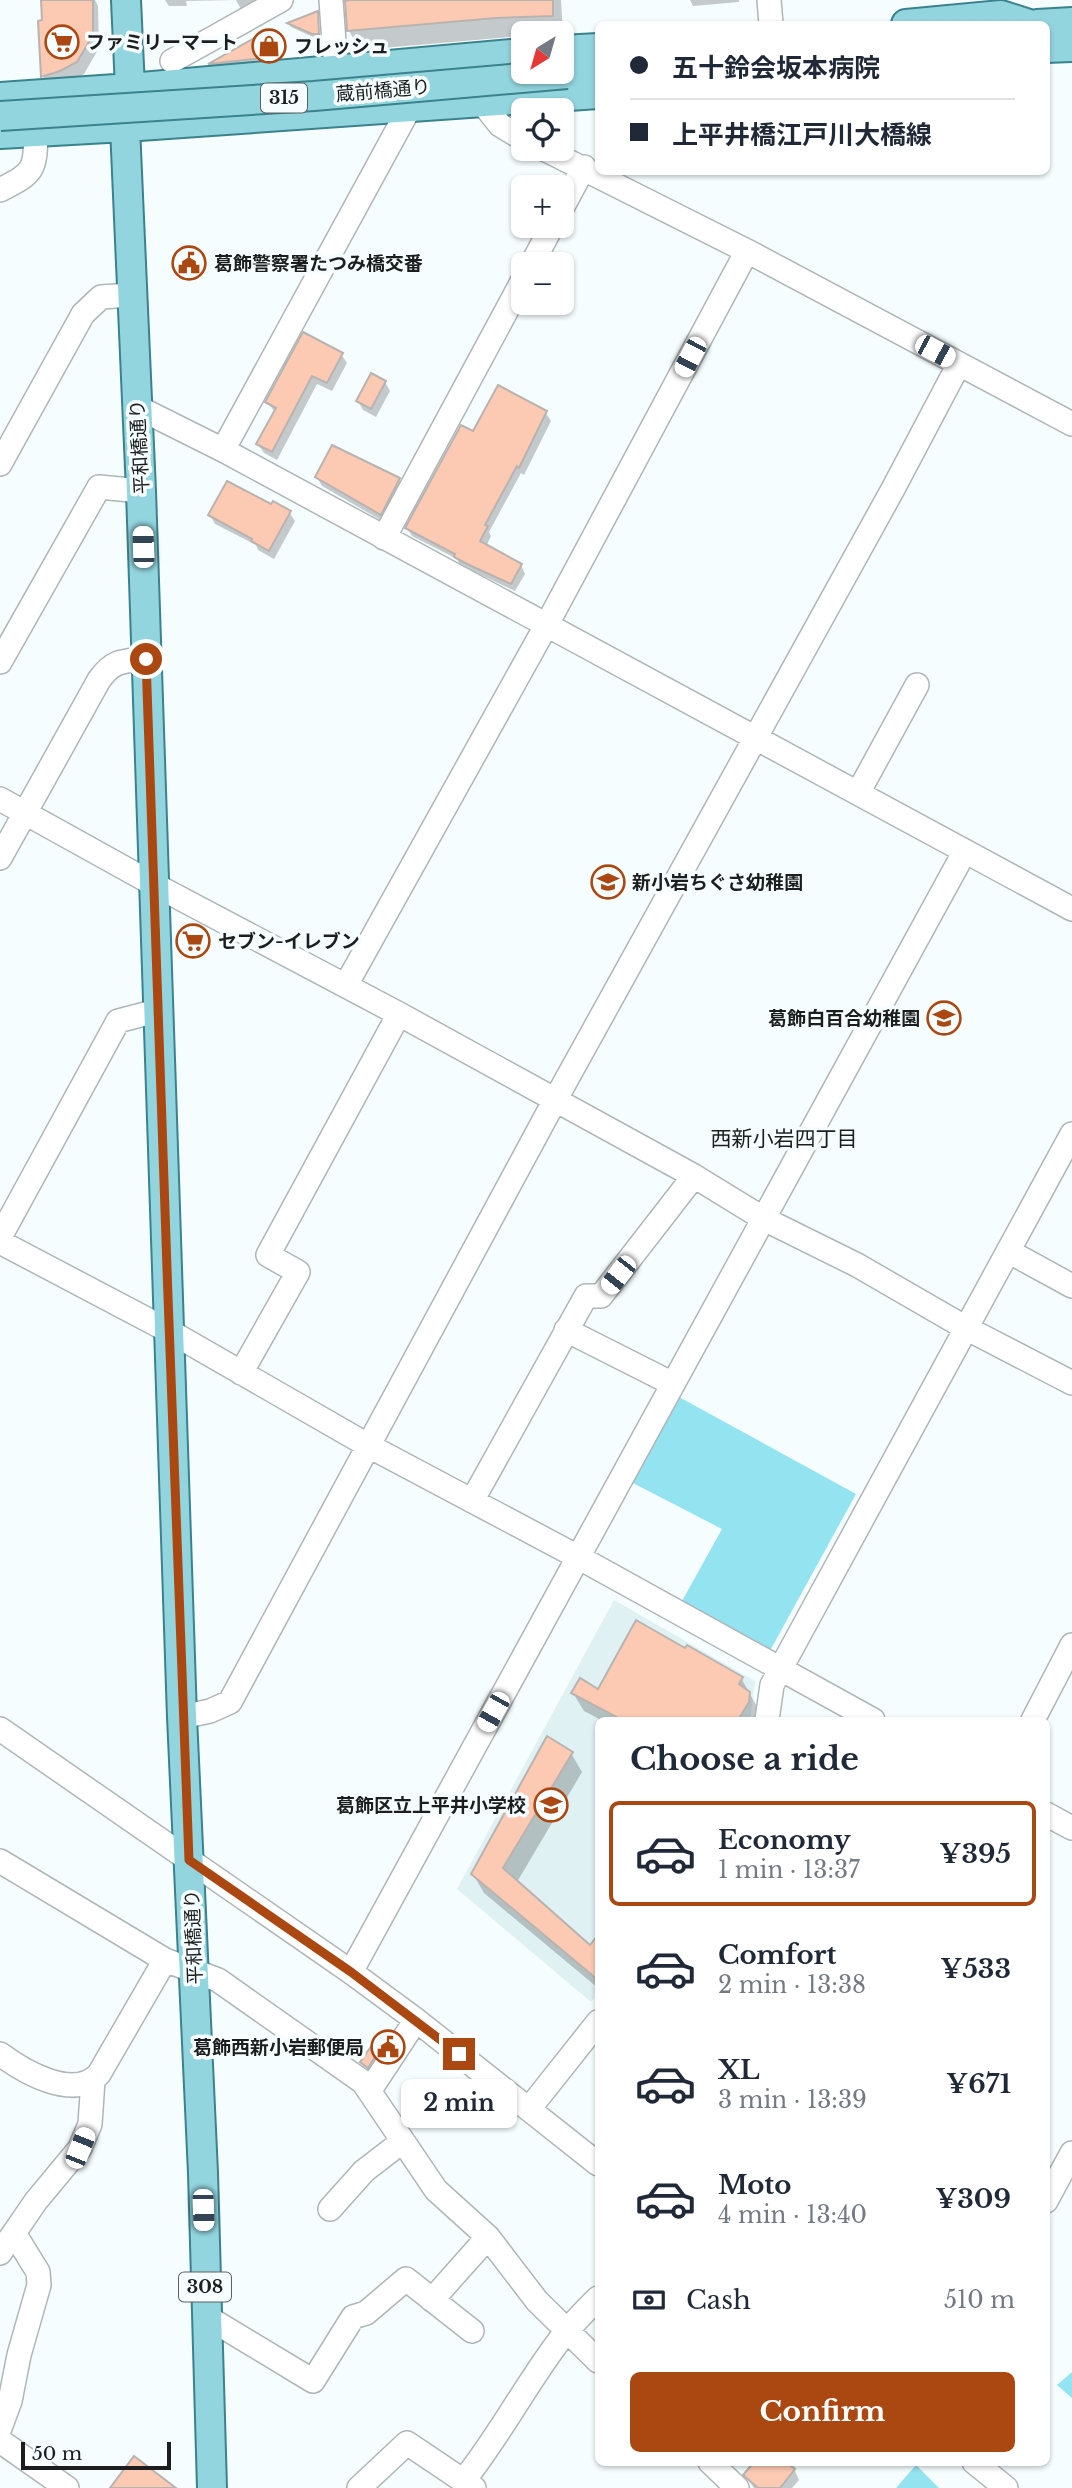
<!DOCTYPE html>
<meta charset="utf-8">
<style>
body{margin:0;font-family:"Libre Baskerville","Noto Sans JP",serif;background:#f2f2f3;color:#1f2937;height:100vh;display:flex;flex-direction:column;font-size:26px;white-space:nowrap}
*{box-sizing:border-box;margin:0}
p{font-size:23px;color:#747a83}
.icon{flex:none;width:38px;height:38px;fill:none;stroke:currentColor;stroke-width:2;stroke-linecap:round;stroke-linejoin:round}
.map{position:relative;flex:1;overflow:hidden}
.panel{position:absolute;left:595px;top:1717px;width:455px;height:749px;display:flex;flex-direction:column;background:#fff;border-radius:10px;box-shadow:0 2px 5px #0004}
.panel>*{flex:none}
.guide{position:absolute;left:595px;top:21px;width:455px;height:154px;border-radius:10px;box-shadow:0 2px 5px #0004;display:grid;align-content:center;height:154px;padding:0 35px;background:#fff}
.needle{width:46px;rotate:217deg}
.fabs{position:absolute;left:511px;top:21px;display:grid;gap:14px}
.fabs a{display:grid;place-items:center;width:63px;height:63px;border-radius:10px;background:#fff;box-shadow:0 2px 5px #0004;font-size:35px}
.scale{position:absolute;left:21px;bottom:18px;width:150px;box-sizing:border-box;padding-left:7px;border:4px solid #1b1d1e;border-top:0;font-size:19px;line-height:24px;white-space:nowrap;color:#1b1d1e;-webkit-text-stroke:5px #f5fdfe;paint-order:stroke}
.end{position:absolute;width:32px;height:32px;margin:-16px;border:9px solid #ab4811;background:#fff;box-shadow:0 0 0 4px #fff}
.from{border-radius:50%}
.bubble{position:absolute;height:49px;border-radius:10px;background:#fff;box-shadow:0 2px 5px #0004;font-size:23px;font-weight:700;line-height:49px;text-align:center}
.car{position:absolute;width:21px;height:42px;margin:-21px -10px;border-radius:9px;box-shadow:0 0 5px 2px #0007;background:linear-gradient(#fff 24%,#345 0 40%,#fff 0 76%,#345 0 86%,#fff 0)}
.guide b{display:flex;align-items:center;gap:24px;height:66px;font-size:26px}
.guide b+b{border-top:2px solid #e0e1e3}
.guide i{width:18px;height:18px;background:#1f2937}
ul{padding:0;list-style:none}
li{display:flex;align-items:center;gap:21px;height:105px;margin:0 14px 10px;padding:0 21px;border:4px solid transparent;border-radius:10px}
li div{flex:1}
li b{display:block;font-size:26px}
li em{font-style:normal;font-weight:700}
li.on{border-color:#ab4811}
li>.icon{width:63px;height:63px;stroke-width:1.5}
h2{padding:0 35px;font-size:32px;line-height:84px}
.pay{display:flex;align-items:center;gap:18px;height:77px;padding:0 35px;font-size:26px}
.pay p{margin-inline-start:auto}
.primary-button{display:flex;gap:14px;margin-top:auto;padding:14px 35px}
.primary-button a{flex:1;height:80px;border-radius:10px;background:#ab4811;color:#fff;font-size:28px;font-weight:700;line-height:80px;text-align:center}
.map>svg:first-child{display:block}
.built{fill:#e0f1f3}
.green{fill:#94e3f0}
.shadow{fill:#0003}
.building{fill:#fcc9b3;stroke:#b9b3b0;stroke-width:2}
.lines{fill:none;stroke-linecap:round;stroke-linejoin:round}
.minor-casing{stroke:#afb6b8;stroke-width:26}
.major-casing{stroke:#3a828d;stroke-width:32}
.minor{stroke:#fff;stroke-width:23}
.major{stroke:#93d5df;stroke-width:28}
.major-bridge-casing{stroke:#3a828d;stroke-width:32;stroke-linecap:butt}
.major-bridge{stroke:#93d5df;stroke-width:28}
.route{stroke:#ab4811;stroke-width:9}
.labels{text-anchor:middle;stroke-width:7;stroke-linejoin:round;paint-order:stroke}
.shield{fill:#f5fdfe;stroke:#5c6061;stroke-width:2}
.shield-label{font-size:18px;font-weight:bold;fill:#1b1d1e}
.poi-label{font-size:19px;font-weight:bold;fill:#1b1d1e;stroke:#f5fdfe;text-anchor:start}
.street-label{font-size:19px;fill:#1b1d1e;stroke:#f5fdfe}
.neighbourhood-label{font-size:21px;fill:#1b1d1e;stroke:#f5fdfe}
</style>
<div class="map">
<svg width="1072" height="2488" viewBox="0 0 1072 2488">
<rect width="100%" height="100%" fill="#f5fdfe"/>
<path class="built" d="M 614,1600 L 755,1681 L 750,1720 L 598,1720 L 598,1993 L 591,2002 L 457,1889 Z"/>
<path class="green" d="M 679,1397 L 856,1494 L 766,1658 L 677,1610 L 722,1529 L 633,1483 Z
M 1072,2372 L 1072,2398 L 1057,2385 Z
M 916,2465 L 939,2488 L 896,2488 Z"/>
<path class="shadow" d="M 43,0 L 95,0 L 98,6 L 99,48 L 84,74 L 67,84 L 50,88 L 43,76 Z
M 165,0 L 267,0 L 243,13 L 236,0 L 186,1 L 187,6 L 169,6 Z
M 346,0 L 561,0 L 563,34 L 523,33 L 523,36 L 360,50 L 349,31 Z
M 690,0 L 739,0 L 739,2 L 693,6 Z
M 317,14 L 320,37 L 315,38 L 291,27 L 289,24 Z
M 266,33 L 284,65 L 215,73 L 210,65 Z
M 341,354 L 347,363 L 332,391 L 317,384 L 277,460 L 264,453 L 258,444 L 275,412 L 267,402 Z
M 385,382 L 390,391 L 376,417 L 363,410 L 358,401 Z
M 546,413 L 551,421 L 524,475 L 521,473 L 489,532 L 491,536 L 486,547 L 521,565 L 525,574 L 515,591 L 460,565 L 457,559 L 412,536 L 407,528 L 473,433 Z
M 317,477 L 399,480 L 404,489 L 386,523 L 322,486 Z
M 271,507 L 289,512 L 295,521 L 274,559 L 258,550 L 256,545 L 215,524 L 210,515 Z
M 741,1678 L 760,1712 L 759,1720 L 601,1720 L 584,1711 L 573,1693 Z
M 571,1753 L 582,1772 L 517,1882 L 590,1948 L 598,1938 L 598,1988 L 484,1893 L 473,1874 Z
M 379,2050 L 381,2054 L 370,2071 L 362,2063 Z
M 756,2462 L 791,2462 L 799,2480 L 792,2488 L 754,2488 L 745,2475 Z"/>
<path class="building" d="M 41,0 L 93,0 L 93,35 L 77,62 L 60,71 L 41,77 L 38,21 L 42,20 Z
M 349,0 L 553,0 L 553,16 L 496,18 L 347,31 L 345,1 Z
M 318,11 L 319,34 L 312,34 L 287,23 Z
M 267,31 L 280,56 L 208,64 Z
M 303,332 L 343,353 L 327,383 L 312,376 L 272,452 L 256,444 L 276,408 L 265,402 Z
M 371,373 L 386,381 L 371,409 L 356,401 Z
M 498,385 L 547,411 L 519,468 L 517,466 L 485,525 L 488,526 L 480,541 L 522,564 L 511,584 L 467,564 L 454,557 L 455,554 L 405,528 L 461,425 L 473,431 Z
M 332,445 L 400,478 L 381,515 L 315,477 Z
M 227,481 L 271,504 L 273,501 L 291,511 L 269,551 L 251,541 L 252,539 L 208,515 Z
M 636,1620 L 685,1648 L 687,1645 L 743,1677 L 739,1684 L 750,1692 L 749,1702 L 738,1720 L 622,1720 L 571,1693 L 580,1678 L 598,1689 Z
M 547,1736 L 573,1752 L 503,1868 L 590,1945 L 598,1935 L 598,1980 L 471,1874 Z
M 373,2044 L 380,2049 L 368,2068 L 360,2062 Z
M 134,2456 L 176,2488 L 110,2488 Z
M 754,2462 L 786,2462 L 795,2469 L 780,2488 L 758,2488 L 743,2475 Z"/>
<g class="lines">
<defs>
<path id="minor" d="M 331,0 L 336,71
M 769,0 L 771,24
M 172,61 L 281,0
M 481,101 L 500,125 L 523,139
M 544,149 L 747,251 L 1072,424
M 0,190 C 35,172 35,171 36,131
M 562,208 L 584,167
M 532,264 L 552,226
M 137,407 L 223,450 L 1072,909
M 223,450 L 410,107
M 0,464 L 83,314 L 101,297 L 131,295
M 384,538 L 523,280
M 0,662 L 99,487 L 141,491
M 858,793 L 917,685
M 0,799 L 155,885 L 399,1014 L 694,1176 L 764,1219 L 857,1265 L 966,1328 L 1072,1383
M 0,858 L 99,680 C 113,660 123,661 146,659
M 346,985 L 552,615 L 747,251
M 0,1237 L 118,1021 L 160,1010
M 0,1242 L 169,1331 L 369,1446 L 578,1557 L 873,1720
M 1008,1251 L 1072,1286
M 566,1330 L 671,1383
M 241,1373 L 298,1272 L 268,1255 L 399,1014
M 472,1501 L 586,1296 L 601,1296 L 694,1176
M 182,1717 L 210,1711 L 230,1702 L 548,1113 L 893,489 L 959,364
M 767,1720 L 772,1685 L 781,1668 L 1072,1134
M 1033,1720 L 1072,1645
M 0,1729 L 351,1972 L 416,2020 L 598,2164
M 1046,1814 L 1072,1828
M 0,1861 L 165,1960 L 218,1980 L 363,2082 L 436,2190 L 488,2237 L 537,2301 L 598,2361
M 351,1972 C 555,1598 759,1224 965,851
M 0,2054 C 24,2072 74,2101 99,2074 L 165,1960
M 370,2090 L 416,2020
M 529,2109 L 598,2022
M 1046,2201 L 1072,2153
M 330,2209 L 364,2171 L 403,2141
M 0,2253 L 14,2233
M 432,2300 L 488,2237
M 207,2317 L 313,2381 L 353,2317 L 366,2313 L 406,2279 L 472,2331
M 0,2428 L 10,2401 L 19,2355 L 39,2285 L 38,2272 L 14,2233 L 36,2201 L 80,2148 L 90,2124 L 93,2080
M 0,2441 L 67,2488
M 710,2462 L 737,2488
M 974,2462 L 1006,2488
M 464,2480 C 501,2434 528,2380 565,2333 C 575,2321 587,2309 598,2298
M 359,2488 L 407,2443 L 474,2488"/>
<path id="major" d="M 126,0 L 130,88 L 125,127 L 141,491 L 182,1717 L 203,2173 L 212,2488
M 906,24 L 1001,15 L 1029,24
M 1037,24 L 1072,22
M 1046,48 L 1072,47
M 562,50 L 598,48
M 567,74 L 598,72
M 0,97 L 130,88 L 523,53
M 0,134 L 125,127 L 598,94"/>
</defs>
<use href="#minor" class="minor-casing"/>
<use href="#major" class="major-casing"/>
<use href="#minor" class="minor"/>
<use href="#major" class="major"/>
<defs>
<path id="major-bridge" d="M 0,116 L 314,96 L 567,74"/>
</defs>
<use href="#major-bridge" class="major-bridge-casing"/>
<use href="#major-bridge" class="major-bridge"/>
</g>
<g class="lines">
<path class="route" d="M 146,659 C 162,1059 171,1460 189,1860 L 351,1972 L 459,2054"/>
</g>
<defs>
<symbol id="supermarket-ring" viewBox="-11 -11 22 22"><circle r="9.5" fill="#f5fdfe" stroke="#ab4811" stroke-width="1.5"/><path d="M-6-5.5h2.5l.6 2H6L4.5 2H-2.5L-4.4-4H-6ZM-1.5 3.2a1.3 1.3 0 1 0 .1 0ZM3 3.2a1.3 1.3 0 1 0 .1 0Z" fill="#ab4811"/></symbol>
<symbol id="shop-ring" viewBox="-11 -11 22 22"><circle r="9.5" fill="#f5fdfe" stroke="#ab4811" stroke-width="1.5"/><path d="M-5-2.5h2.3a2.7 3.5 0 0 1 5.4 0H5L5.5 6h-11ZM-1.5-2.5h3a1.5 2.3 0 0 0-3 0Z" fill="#ab4811"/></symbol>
<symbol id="civic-ring" viewBox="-11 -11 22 22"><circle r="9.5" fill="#f5fdfe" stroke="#ab4811" stroke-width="1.5"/><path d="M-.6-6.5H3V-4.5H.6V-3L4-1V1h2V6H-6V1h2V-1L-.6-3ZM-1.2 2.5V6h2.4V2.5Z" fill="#ab4811"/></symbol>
<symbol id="school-ring" viewBox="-11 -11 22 22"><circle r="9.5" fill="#f5fdfe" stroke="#ab4811" stroke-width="1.5"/><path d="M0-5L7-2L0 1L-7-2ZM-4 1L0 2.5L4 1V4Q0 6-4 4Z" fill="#ab4811"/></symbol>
</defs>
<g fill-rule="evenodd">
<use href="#supermarket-ring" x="43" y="23" width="38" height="38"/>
<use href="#shop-ring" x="250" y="27" width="38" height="38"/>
<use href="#civic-ring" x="170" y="244" width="38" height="38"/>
<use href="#school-ring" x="589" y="863" width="38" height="38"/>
<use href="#supermarket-ring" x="174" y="922" width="38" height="38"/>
<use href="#school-ring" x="925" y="999" width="38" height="38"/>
<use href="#school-ring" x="532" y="1786" width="38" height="38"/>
<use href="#civic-ring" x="369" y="2028" width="38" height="38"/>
</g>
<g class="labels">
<g class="shield">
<rect x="261" y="83.5" width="46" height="29" rx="5"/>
<rect x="179" y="2272.5" width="52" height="29" rx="5"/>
</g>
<g class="shield-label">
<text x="284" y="104">315</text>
<text x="205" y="2293">308</text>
</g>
<g class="poi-label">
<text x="86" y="49">ファミリーマート</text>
<text x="294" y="53">フレッシュ</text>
<text x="214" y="270">葛飾警察署たつみ橋交番</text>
<text x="632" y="889">新小岩ちぐさ幼稚園</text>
<text x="218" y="948">セブン-イレブン</text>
<text x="920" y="1025" text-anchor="end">葛飾白百合幼稚園</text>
<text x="526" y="1812" text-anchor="end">葛飾区立上平井小学校</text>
<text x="364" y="2054" text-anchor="end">葛飾西新小岩郵便局</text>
</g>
<g class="street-label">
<text transform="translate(383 90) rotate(-5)" y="7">蔵前橋通り</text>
<text transform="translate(139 447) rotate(-93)" y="7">平和橋通り</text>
<text transform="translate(193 1937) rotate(-92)" y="7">平和橋通り</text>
</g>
<g class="neighbourhood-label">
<text x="784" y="1146">西新小岩四丁目</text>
</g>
</g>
</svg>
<div class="fabs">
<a><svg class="needle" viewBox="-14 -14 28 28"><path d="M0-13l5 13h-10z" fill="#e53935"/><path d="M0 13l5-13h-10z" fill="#747a83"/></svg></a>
<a><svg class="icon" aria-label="locate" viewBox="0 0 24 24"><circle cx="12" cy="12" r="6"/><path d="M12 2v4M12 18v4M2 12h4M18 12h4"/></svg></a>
<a>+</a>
<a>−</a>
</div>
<div class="scale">50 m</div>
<i class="end from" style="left:146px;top:659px"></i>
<i class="end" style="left:459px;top:2054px"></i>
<div class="bubble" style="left:401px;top:2079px;width:116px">2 min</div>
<i class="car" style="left:935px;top:351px;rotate:118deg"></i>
<i class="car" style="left:690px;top:357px;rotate:208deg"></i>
<i class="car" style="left:143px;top:547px;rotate:358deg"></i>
<i class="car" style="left:618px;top:1275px;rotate:218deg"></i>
<i class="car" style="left:493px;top:1712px;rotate:209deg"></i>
<i class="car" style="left:80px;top:2148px;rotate:22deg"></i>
<i class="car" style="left:203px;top:2210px;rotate:178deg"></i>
<div class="guide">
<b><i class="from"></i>五十鈴会坂本病院</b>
<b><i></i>上平井橋江戸川大橋線</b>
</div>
<section class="panel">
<h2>Choose a ride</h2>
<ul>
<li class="on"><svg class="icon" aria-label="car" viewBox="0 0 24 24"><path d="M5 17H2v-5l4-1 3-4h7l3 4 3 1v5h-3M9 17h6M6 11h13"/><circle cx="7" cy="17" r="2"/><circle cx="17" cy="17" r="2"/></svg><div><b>Economy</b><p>1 min · 13:37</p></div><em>¥395</em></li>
<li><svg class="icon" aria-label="car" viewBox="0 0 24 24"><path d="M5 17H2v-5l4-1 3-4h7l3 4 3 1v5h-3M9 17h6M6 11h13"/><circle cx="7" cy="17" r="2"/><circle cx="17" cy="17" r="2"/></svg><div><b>Comfort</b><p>2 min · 13:38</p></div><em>¥533</em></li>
<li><svg class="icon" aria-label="car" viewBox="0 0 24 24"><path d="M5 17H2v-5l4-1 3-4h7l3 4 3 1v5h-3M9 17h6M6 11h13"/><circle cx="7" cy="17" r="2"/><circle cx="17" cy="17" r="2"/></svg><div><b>XL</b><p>3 min · 13:39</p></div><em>¥671</em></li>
<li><svg class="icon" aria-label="car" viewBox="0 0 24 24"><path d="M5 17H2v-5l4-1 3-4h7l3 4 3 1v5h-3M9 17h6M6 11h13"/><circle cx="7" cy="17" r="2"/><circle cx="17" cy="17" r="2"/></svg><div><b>Moto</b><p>4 min · 13:40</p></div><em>¥309</em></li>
</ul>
<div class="pay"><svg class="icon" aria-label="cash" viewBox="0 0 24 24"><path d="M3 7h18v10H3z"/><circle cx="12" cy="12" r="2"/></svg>Cash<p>510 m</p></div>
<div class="primary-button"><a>Confirm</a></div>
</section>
</div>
